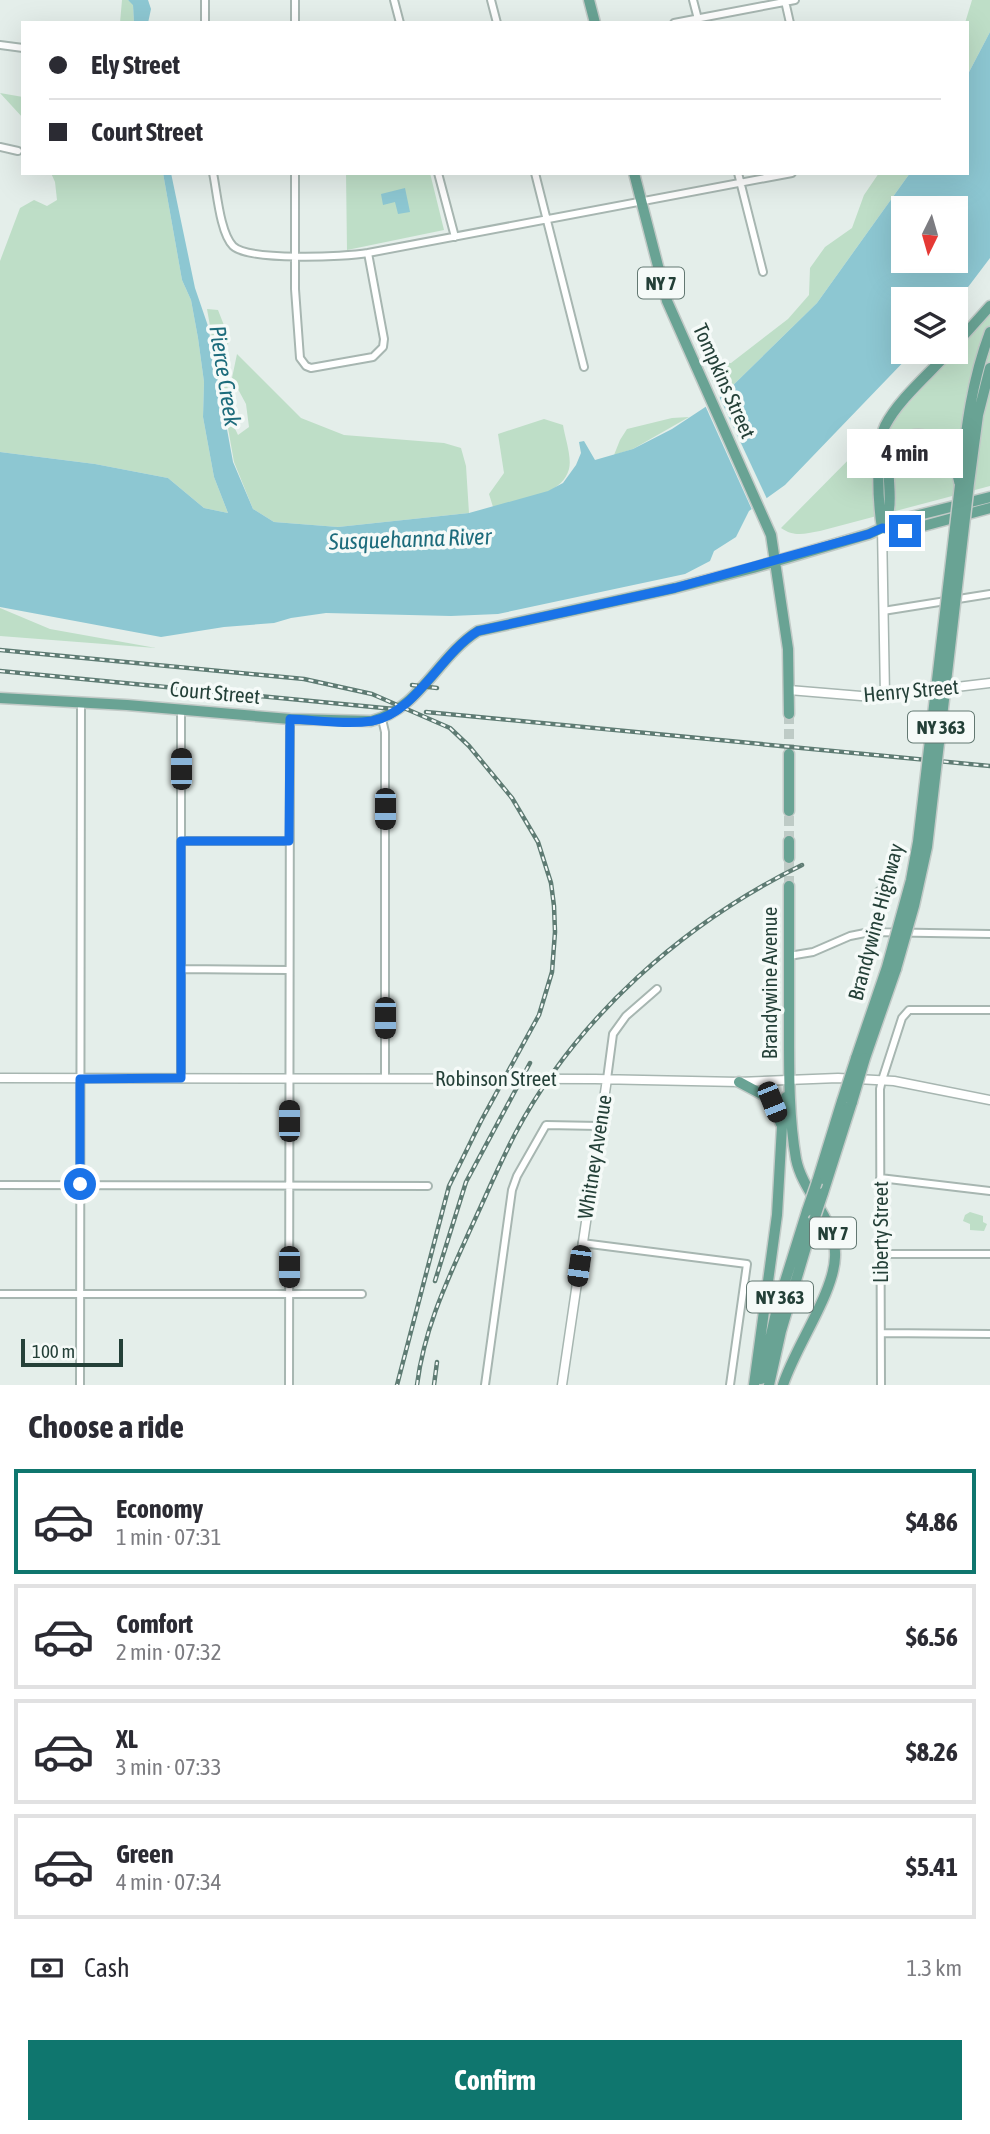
<!DOCTYPE html>
<meta charset="utf-8">
<style>
body{margin:0;font-family:"Asap Condensed",sans-serif;background:#f7f7f7;color:#2b2b33;height:100vh;display:flex;flex-direction:column;font-size:26px;white-space:nowrap}
*{box-sizing:border-box;margin:0}
p{font-size:23px;color:#7c7c81}
.icon{flex:none;width:38px;height:38px;fill:none;stroke:currentColor;stroke-width:2;stroke-linecap:round;stroke-linejoin:round}
.map{position:relative;height:1385px;overflow:hidden}
.side{display:flex;flex-direction:column;background:#fff;flex:1}
.side>*{flex:none}
.guide{position:absolute;left:21px;top:21px;width:948px;height:154px;border-radius:0px;box-shadow:0 7px 28px #0002;display:grid;align-content:center;height:154px;padding:0 28px;background:#fff}
.needle{width:46px;rotate:185deg}
.fabs{position:absolute;left:891px;top:196px;display:grid;gap:14px}
.fabs a{display:grid;place-items:center;width:77px;height:77px;border-radius:0px;background:#fff;box-shadow:0 7px 28px #0002;font-size:35px}
.scale{position:absolute;left:21px;bottom:18px;width:102px;box-sizing:border-box;padding-left:7px;border:4px solid #244038;border-top:0;font-size:19px;line-height:24px;white-space:nowrap;color:#244038;-webkit-text-stroke:5px #f5faf8;paint-order:stroke}
.end{position:absolute;width:32px;height:32px;margin:-16px;border:9px solid #1a73e8;background:#fff;box-shadow:0 0 0 4px #fff}
.from{border-radius:50%}
.bubble{position:absolute;height:49px;border-radius:0px;background:#fff;box-shadow:0 7px 28px #0002;font-size:23px;font-weight:700;line-height:49px;text-align:center}
.car{position:absolute;width:21px;height:42px;margin:-21px -10px;border-radius:9px;box-shadow:0 0 5px 2px #0007;background:linear-gradient(#222 24%,#8ab4d8 0 40%,#222 0 76%,#8ab4d8 0 86%,#222 0)}
.guide b{display:flex;align-items:center;gap:24px;height:66px;font-size:26px}
.guide b+b{border-top:2px solid #e1e1e2}
.guide i{width:18px;height:18px;background:#2b2b33}
ul{padding:0;list-style:none}
li{display:flex;align-items:center;gap:21px;height:105px;margin:0 14px 10px;padding:0 14px;border:4px solid #e1e1e2;border-radius:0px}
li div{flex:1}
li b{display:block;font-size:26px}
li em{font-style:normal;font-weight:700}
li.selected{border-color:#0f766e}
li>.icon{width:63px;height:63px;stroke-width:1.5}
h2{padding:0 28px;font-size:32px;line-height:84px}
.pay{display:flex;align-items:center;gap:18px;height:77px;padding:0 28px;font-size:26px}
.pay p{margin-inline-start:auto}
.button{display:flex;gap:14px;margin-top:auto;padding:14px 28px}
.button a{flex:1;height:80px;border-radius:0px;background:#0f766e;color:#fff;font-size:28px;font-weight:700;line-height:80px;text-align:center}
.map>svg:first-child{display:block}
.green{fill:#bedec7}
.water{fill:#8dc7d2;fill-rule:evenodd}
.pier{fill:#e4eeea}
.lines{fill:none;stroke-linecap:round;stroke-linejoin:round}
.primary-tunnel{stroke:#becbc6;stroke-width:10;stroke-dasharray:10 5;stroke-linecap:butt}
.minor-casing{stroke:#a7b6b1;stroke-width:10}
.tertiary-casing{stroke:#a7b6b1;stroke-width:11}
.primary-casing{stroke:#c2cac7;stroke-width:13}
.minor{stroke:#fff;stroke-width:6}
.tertiary{stroke:#fff;stroke-width:8}
.primary{stroke:#69a394;stroke-width:10}
.rail-casing{stroke:#5e7b73;stroke-width:4.5}
.rail{stroke:#f5faf8;stroke-width:2;stroke-dasharray:5;stroke-linecap:butt}
.primary-bridge-casing{stroke:#c2cac7;stroke-width:13;stroke-linecap:butt}
.primary-bridge{stroke:#69a394;stroke-width:10}
.route{stroke:#1a73e8;stroke-width:9}
.labels{text-anchor:middle;stroke-width:7;stroke-linejoin:round;paint-order:stroke}
.shield{fill:#f5faf8;stroke:#637872;stroke-width:2}
.shield-label{font-size:19px;font-weight:bold;fill:#244038}
.street-label{font-size:21px;fill:#244038;stroke:#f5faf8}
.water-label{font-size:23px;font-style:italic;fill:#1d6c7c;stroke:#f5faf8}
</style>
<div class="map">
<svg width="990" height="1385" viewBox="0 0 990 1385">
<rect width="100%" height="100%" fill="#e4eeea"/>
<path class="green" d="M 122,0 L 128,0 L 133,4 L 134,23 L 120,23 Z
M 972,0 L 990,0 L 990,32 L 968,74 L 968,23 L 965,23 Z
M 0,93 L 23,97 L 23,118 Z
M 51,173 L 163,173 L 182,280 L 191,300 L 198,338 L 204,382 L 203,417 L 214,477 L 228,513 L 204,508 L 168,478 L 95,464 L 0,452 L 0,261 L 20,208 L 34,200 L 47,206 L 57,200 L 55,182 Z
M 346,173 L 430,173 L 444,230 L 347,250 Z
M 879,173 L 910,173 L 817,303 L 722,396 L 712,380 L 710,364 L 731,363 L 788,319 L 809,295 L 810,268 L 825,247 L 852,228 L 864,195 Z
M 207,309 L 218,310 L 229,338 L 224,374 L 229,393 L 230,418 L 238,435 L 249,427 L 246,404 L 232,378 L 237,354 L 301,418 L 344,435 L 444,443 L 461,448 L 466,466 L 469,513 L 338,527 L 274,522 L 253,509 L 234,462 Z
M 990,313 L 990,486 L 820,531 C 804,534 794,537 781,528 L 866,442 L 899,414 Z
M 689,417 L 633,449 L 614,455 L 620,440 L 627,429 L 672,418 Z
M 544,419 L 563,425 C 565,438 572,457 569,469 C 562,497 516,501 493,507 L 489,494 L 504,473 L 498,434 Z
M 0,608 L 50,629 L 156,648 L 0,636 Z
M 970,1212 L 983,1216 L 983,1222 L 987,1224 L 984,1231 L 970,1230 L 970,1224 L 963,1221 L 965,1215 Z"/>
<path class="water" d="M 128,0 L 148,0 L 151,9 L 148,23 L 134,23 L 133,5 Z
M 990,32 L 990,258 L 956,303 L 956,299 L 903,299 L 903,352 L 913,352 L 785,485 L 749,511 L 736,537 L 714,551 L 710,561 L 685,574 L 498,614 L 451,616 L 326,613 L 291,618 L 274,623 L 224,627 L 161,637 L 0,607 L 0,452 L 95,464 L 168,478 L 204,508 L 228,513 L 214,477 L 203,417 L 204,382 L 198,338 L 191,300 L 182,280 L 163,173 L 171,173 L 195,288 L 208,326 L 233,462 L 253,509 L 274,522 L 338,527 L 469,513 L 548,491 L 563,483 L 576,465 L 581,453 L 579,442 L 584,441 L 595,460 L 633,449 L 672,429 L 722,396 L 817,303 L 910,173 L 968,173 L 968,74 ZM 903,208 L 956,208 L 956,261 L 903,261 Z
M 405,188 L 410,212 L 398,214 L 395,202 L 383,205 L 381,194 Z"/>
<path class="pier" d="M 718,394 L 768,501 L 753,512 L 704,403 Z"/>
<g class="lines">
<path class="primary-tunnel" d="M 789,754 L 789,714
M 789,841 L 789,811
M 789,886 L 789,858"/>
<defs>
<path id="minor" d="M 205,0 L 205,23
M 394,0 L 400,23
M 491,0 L 497,23
M 693,0 L 699,23
M 785,1 L 790,23
M 295,23 L 295,0
M 674,23 L 795,0
M 0,45 L 23,48
M 0,147 L 18,151
M 213,173 C 217,192 220,233 233,246 C 248,261 345,257 368,253 L 792,173
M 295,173 L 295,289 L 300,358 L 306,366 L 311,368 L 373,357 L 383,347 L 384,339 L 368,253
M 438,173 L 455,237
M 535,173 L 584,367
M 738,173 L 763,272
M 883,611 L 990,594
M 181,709 L 181,1078
M 382,719 L 385,732 L 385,1078
M 181,841 L 289,841
M 879,891 L 881,932
M 789,956 L 813,952 L 850,936 L 870,932 L 990,934
M 181,969 L 289,970
M 607,1079 L 613,1034 L 626,1016 L 657,989
M 880,1178 L 990,1191
M 0,1185 L 428,1186
M 582,1243 L 747,1264 L 730,1385
M 881,1254 L 990,1254
M 0,1294 L 362,1294
M 881,1333 L 990,1334
M 80,1385 L 81,702
M 289,1385 L 290,719
M 485,1385 L 512,1190 L 517,1176 L 546,1125 L 599,1126
M 881,1385 L 880,1089 L 882,1080 L 902,1018 L 909,1010 L 990,1010"/>
<path id="tertiary" d="M 882,528 L 885,696
M 789,690 L 873,697 L 990,683
M 0,1078 L 595,1079 L 739,1082 L 838,1078 L 894,1081 L 990,1100
M 562,1385 L 607,1079"/>
<path id="primary" d="M 589,0 L 595,23
M 634,173 L 667,301 L 771,535 L 788,649 L 789,714
M 956,344 L 990,306
M 961,478 C 966,427 972,380 990,332
M 969,483 L 978,415 L 990,368
M 883,524 C 885,519 888,514 889,509 C 893,485 879,453 904,439 C 912,434 922,434 931,437 C 953,443 955,466 960,485
M 882,528 C 878,503 875,448 885,426 C 898,400 929,374 949,352
M 882,528 L 905,531 L 990,508
M 0,698 L 127,705 L 290,719 L 371,721 C 419,710 438,656 478,631 L 675,588 L 753,568 L 869,534 L 903,519 L 990,497
M 789,811 L 789,754
M 789,841 L 789,858
M 856,1058 L 887,967
M 865,1058 L 896,969
M 739,1082 L 769,1098 L 781,1124
M 817,1182 L 842,1101
M 823,1193 L 852,1102
M 761,1379 L 778,1304 L 807,1211
M 754,1385 L 777,1215 L 782,1126 L 786,1097
M 769,1385 L 781,1331 L 814,1220
M 783,1385 C 795,1347 834,1293 835,1257 C 837,1219 803,1194 796,1159 C 789,1119 789,1076 789,1036 C 789,986 789,936 789,886"/>
</defs>
<use href="#minor" class="minor-casing"/>
<use href="#tertiary" class="tertiary-casing"/>
<use href="#primary" class="primary-casing"/>
<use href="#minor" class="minor"/>
<use href="#tertiary" class="tertiary"/>
<use href="#primary" class="primary"/>
<defs>
<path id="rail" d="M 0,650 L 304,679 L 372,694 L 450,728 L 469,746 L 512,798 L 538,842 L 551,883 L 554,906 L 555,932 L 552,972 L 539,1015 L 481,1121 L 449,1186 L 397,1385
M 0,671 L 394,709
M 412,685 L 437,688
M 426,712 L 990,766
M 435,1281 L 466,1182 L 530,1063
M 417,1385 C 424,1329 447,1281 470,1230 C 485,1198 499,1165 515,1134 C 577,1017 684,923 802,865
M 434,1385 L 437,1362"/>
</defs>
<use href="#rail" class="rail-casing"/>
<use href="#rail" class="rail"/>
<defs>
<path id="primary-bridge" d="M 887,967 L 911,880 L 918,842 L 960,485
M 896,969 L 914,906 L 927,847 L 969,483
M 842,1101 L 856,1058
M 852,1102 L 865,1058
M 807,1211 L 817,1182
M 814,1220 L 823,1193"/>
</defs>
<use href="#primary-bridge" class="primary-bridge-casing"/>
<use href="#primary-bridge" class="primary-bridge"/>
</g>
<g class="lines">
<path class="route" d="M 80,1184 L 80,1079 L 181,1078 L 181,841 L 289,841 L 290,719 C 316,720 346,725 372,721 C 416,713 440,654 478,631 L 675,588 L 869,534 L 882,528 L 905,531"/>
</g>
<g class="labels">
<g class="shield">
<rect x="638" y="267.5" width="46" height="31" rx="5"/>
<rect x="908" y="711.5" width="66" height="31" rx="5"/>
<rect x="810" y="1217.5" width="46" height="31" rx="5"/>
<rect x="747" y="1281.5" width="66" height="31" rx="5"/>
</g>
<g class="shield-label">
<text x="661" y="290">NY 7</text>
<text x="941" y="734">NY 363</text>
<text x="833" y="1240">NY 7</text>
<text x="780" y="1304">NY 363</text>
</g>
<g class="street-label">
<text transform="translate(724 381) rotate(66)" y="7">Tompkins Street</text>
<text transform="translate(911 691) rotate(-5)" y="7">Henry Street</text>
<text transform="translate(215 693) rotate(5)" y="7">Court Street</text>
<text transform="translate(876 922) rotate(-75)" y="7">Brandywine Highway</text>
<text transform="translate(770 983) rotate(-90)" y="7">Brandywine Avenue</text>
<text x="496" y="1086">Robinson Street</text>
<text transform="translate(595 1157) rotate(-81)" y="7">Whitney Avenue</text>
<text transform="translate(881 1232) rotate(-90)" y="7">Liberty Street</text>
</g>
<g class="water-label">
<text transform="translate(225 376) rotate(81)" y="8">Pierce Creek</text>
<text transform="translate(410 539) rotate(-2)" y="8">Susquehanna River</text>
</g>
</g>
</svg>
<div class="fabs">
<a><svg class="needle" viewBox="-14 -14 28 28"><path d="M0-13l5 13h-10z" fill="#e53935"/><path d="M0 13l5-13h-10z" fill="#7c7c81"/></svg></a>
<a><svg class="icon" aria-label="layers" viewBox="0 0 24 24"><path d="M12 4l9 5-9 5-9-5zM3 14l9 5 9-5"/></svg></a>
</div>
<div class="scale">100 m</div>
<i class="end from" style="left:80px;top:1184px"></i>
<i class="end" style="left:905px;top:531px"></i>
<div class="bubble" style="left:847px;top:429px;width:116px">4 min</div>
<i class="car" style="left:181px;top:769px;rotate:0deg"></i>
<i class="car" style="left:385px;top:809px;rotate:180deg"></i>
<i class="car" style="left:385px;top:1018px;rotate:180deg"></i>
<i class="car" style="left:772px;top:1102px;rotate:158deg"></i>
<i class="car" style="left:289px;top:1121px;rotate:0deg"></i>
<i class="car" style="left:579px;top:1266px;rotate:188deg"></i>
<i class="car" style="left:289px;top:1267px;rotate:180deg"></i>
<div class="guide">
<b><i class="from"></i>Ely Street</b>
<b><i></i>Court Street</b>
</div>
</div>
<section class="side">
<h2>Choose a ride</h2>
<ul>
<li class="selected"><svg class="icon" aria-label="car" viewBox="0 0 24 24"><path d="M5 17H2v-5l4-1 3-4h7l3 4 3 1v5h-3M9 17h6M6 11h13"/><circle cx="7" cy="17" r="2"/><circle cx="17" cy="17" r="2"/></svg><div><b>Economy</b><p>1 min · 07:31</p></div><em>$4.86</em></li>
<li><svg class="icon" aria-label="car" viewBox="0 0 24 24"><path d="M5 17H2v-5l4-1 3-4h7l3 4 3 1v5h-3M9 17h6M6 11h13"/><circle cx="7" cy="17" r="2"/><circle cx="17" cy="17" r="2"/></svg><div><b>Comfort</b><p>2 min · 07:32</p></div><em>$6.56</em></li>
<li><svg class="icon" aria-label="car" viewBox="0 0 24 24"><path d="M5 17H2v-5l4-1 3-4h7l3 4 3 1v5h-3M9 17h6M6 11h13"/><circle cx="7" cy="17" r="2"/><circle cx="17" cy="17" r="2"/></svg><div><b>XL</b><p>3 min · 07:33</p></div><em>$8.26</em></li>
<li><svg class="icon" aria-label="car" viewBox="0 0 24 24"><path d="M5 17H2v-5l4-1 3-4h7l3 4 3 1v5h-3M9 17h6M6 11h13"/><circle cx="7" cy="17" r="2"/><circle cx="17" cy="17" r="2"/></svg><div><b>Green</b><p>4 min · 07:34</p></div><em>$5.41</em></li>
</ul>
<div class="pay"><svg class="icon" aria-label="cash" viewBox="0 0 24 24"><path d="M3 7h18v10H3z"/><circle cx="12" cy="12" r="2"/></svg>Cash<p>1.3 km</p></div>
<div class="button"><a>Confirm</a></div>
</section>
